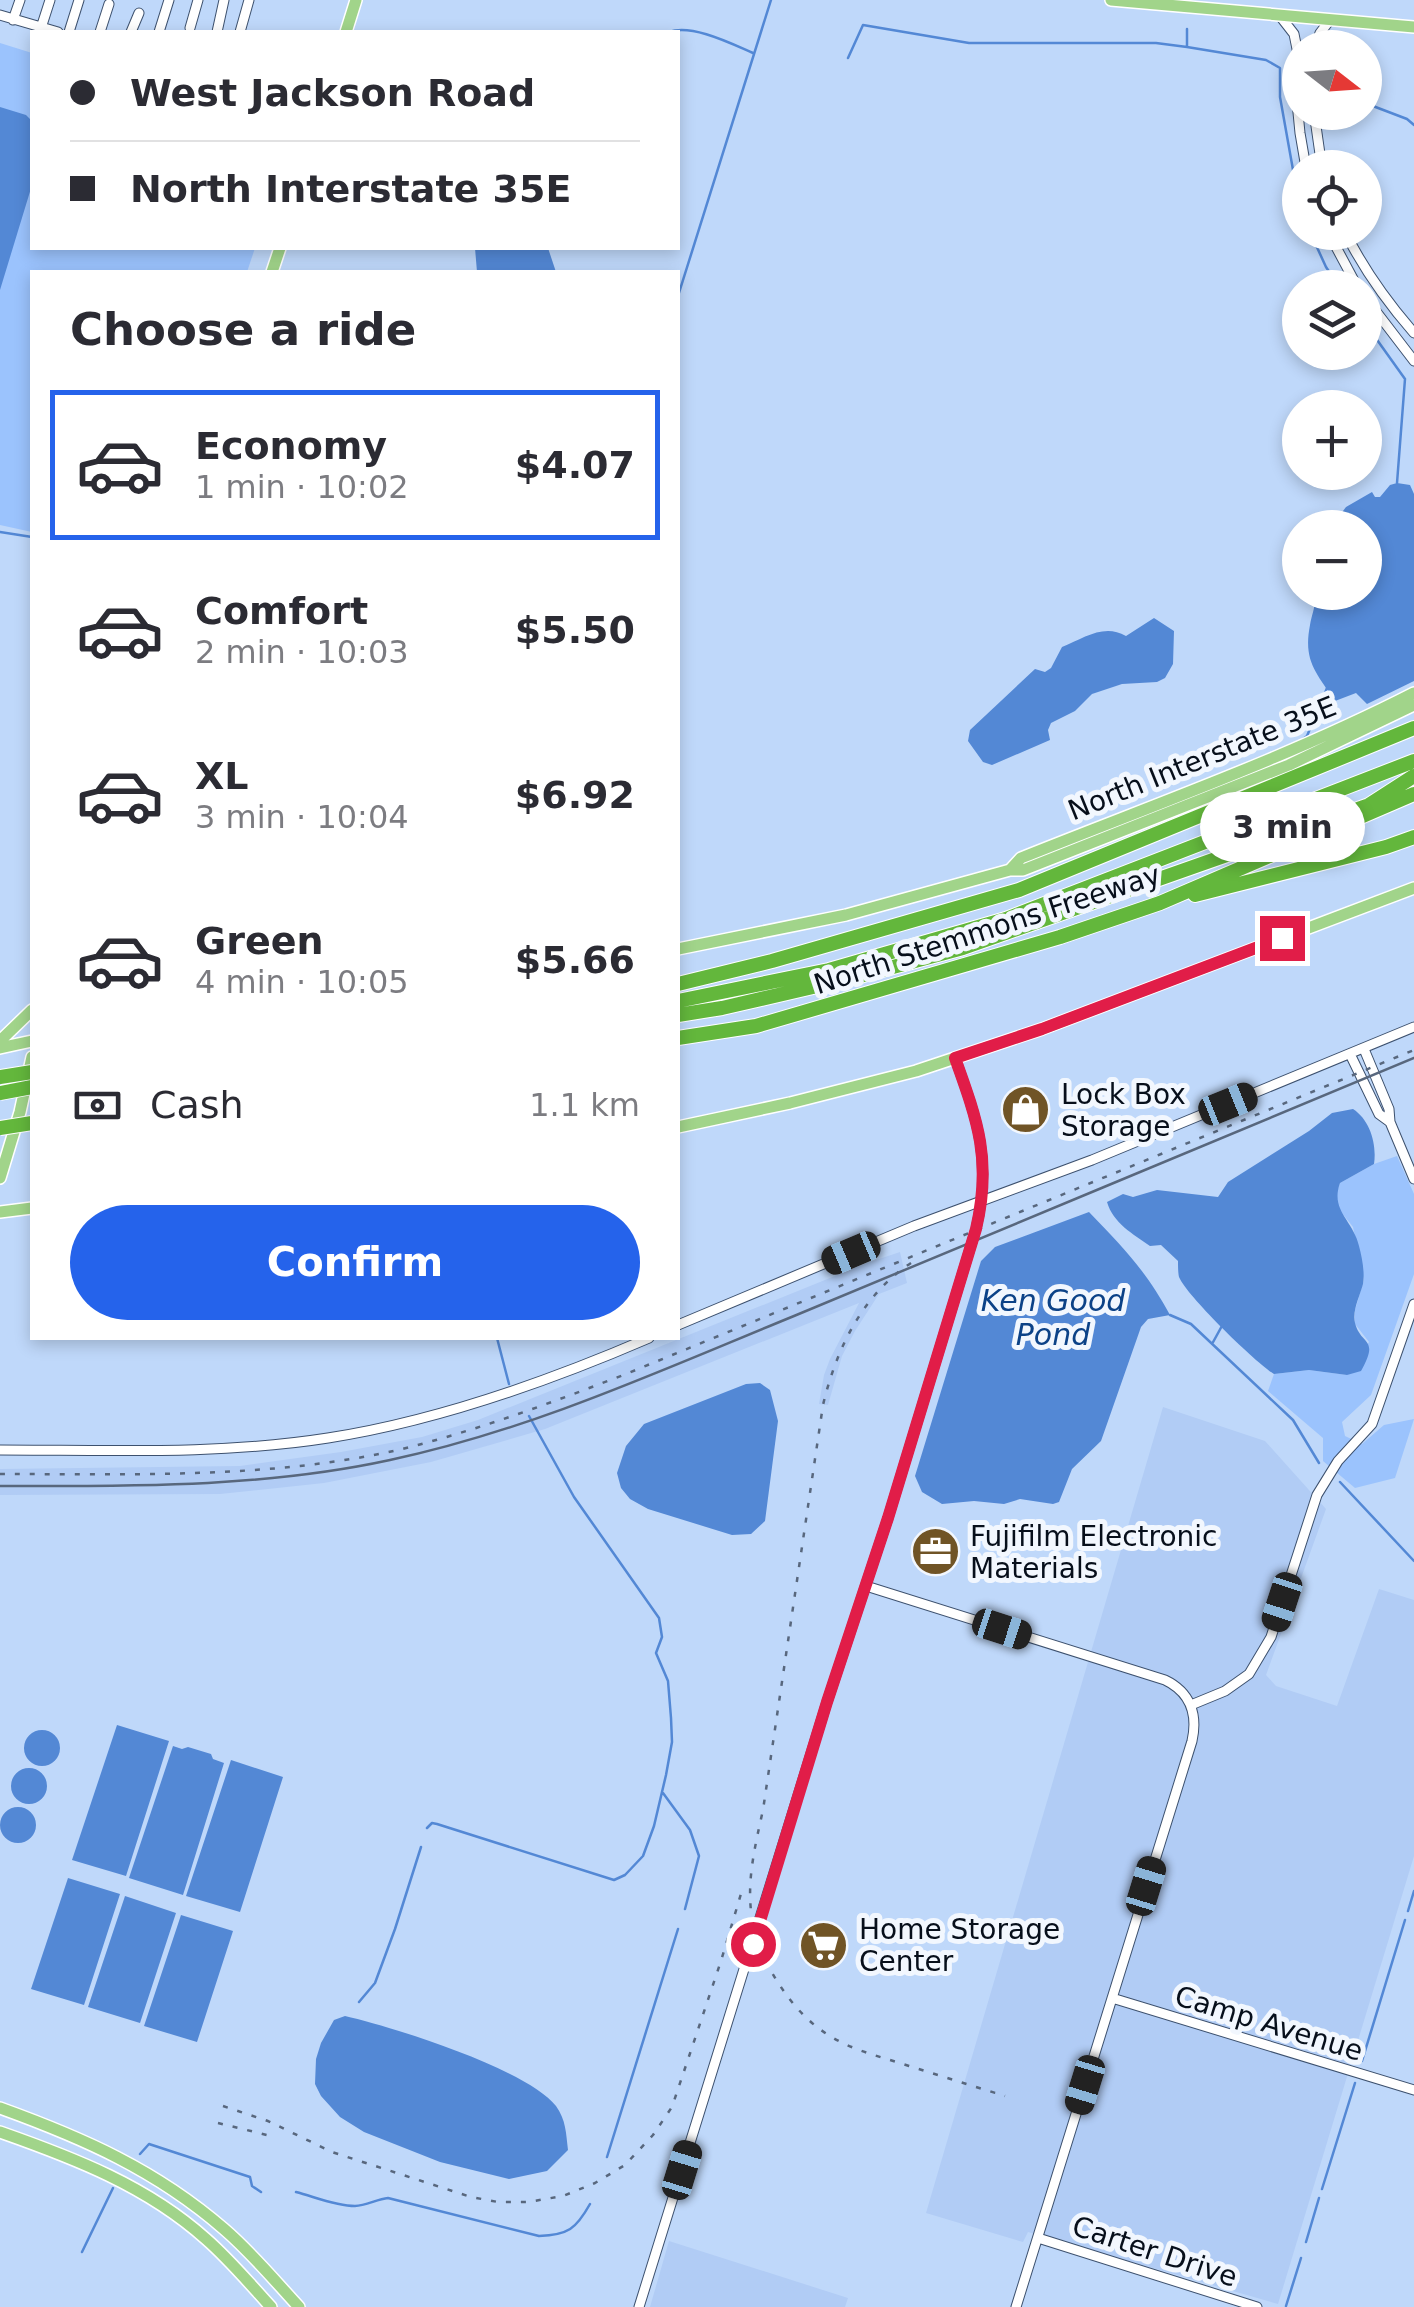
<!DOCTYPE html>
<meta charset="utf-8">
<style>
body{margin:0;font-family:"DejaVu Sans",sans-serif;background:#f7f7f7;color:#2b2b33;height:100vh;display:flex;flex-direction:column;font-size:38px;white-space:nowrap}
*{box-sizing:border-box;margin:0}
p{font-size:32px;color:#7c7c81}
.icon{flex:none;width:55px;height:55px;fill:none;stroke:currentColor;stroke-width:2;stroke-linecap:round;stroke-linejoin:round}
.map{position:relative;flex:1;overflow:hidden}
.details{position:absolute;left:30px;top:270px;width:650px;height:1070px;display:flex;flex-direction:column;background:#fff;border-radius:0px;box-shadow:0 5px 15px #0003}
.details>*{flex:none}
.banner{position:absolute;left:30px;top:30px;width:650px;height:220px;border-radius:0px;box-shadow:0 5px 15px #0003;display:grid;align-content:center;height:220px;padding:0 40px;background:#fff}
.needle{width:65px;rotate:107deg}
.buttons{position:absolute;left:1282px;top:30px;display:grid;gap:20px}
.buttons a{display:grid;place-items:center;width:100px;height:100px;border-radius:50%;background:#fff;box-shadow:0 5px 15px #0003;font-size:50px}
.end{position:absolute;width:45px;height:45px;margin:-22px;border:12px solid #e11d48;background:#fff;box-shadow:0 0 0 5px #fff}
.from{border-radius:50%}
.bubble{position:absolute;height:70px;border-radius:35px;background:#fff;box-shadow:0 5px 15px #0003;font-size:32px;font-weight:700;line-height:70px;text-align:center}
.car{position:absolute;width:30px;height:60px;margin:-30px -15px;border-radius:12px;box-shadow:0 0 8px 2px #0007;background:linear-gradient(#222 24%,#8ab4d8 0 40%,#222 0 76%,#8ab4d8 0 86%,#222 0)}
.banner b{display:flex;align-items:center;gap:35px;height:95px;font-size:38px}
.banner b+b{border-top:2px solid #e1e1e2}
.banner i{width:25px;height:25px;background:#2b2b33}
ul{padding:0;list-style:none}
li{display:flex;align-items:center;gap:30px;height:150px;margin:0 20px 15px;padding:0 20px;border:5px solid transparent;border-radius:0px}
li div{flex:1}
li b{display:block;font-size:38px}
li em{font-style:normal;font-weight:700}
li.current{border-color:#2563eb}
li>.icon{width:90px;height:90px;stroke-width:1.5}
h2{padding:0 40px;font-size:45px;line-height:120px}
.pay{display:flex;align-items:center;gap:25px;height:110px;padding:0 40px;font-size:38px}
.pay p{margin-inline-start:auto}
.button{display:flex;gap:20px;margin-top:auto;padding:20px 40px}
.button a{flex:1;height:115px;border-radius:60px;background:#2563eb;color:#fff;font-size:40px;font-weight:700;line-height:115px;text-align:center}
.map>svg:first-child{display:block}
.built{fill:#b1ccf5}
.green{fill:#9bc3fd}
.water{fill:#5388d5}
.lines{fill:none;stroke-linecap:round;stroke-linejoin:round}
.stream{stroke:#5388d5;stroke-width:2.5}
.minor-casing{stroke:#3d516e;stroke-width:11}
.major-casing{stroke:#fff;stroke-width:14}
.highway-casing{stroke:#fff;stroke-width:16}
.minor{stroke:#fff;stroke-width:9}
.major{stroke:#a1d48a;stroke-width:11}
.highway{stroke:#63b73c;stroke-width:14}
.tram{stroke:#58677d;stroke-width:2.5}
.rail{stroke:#58677d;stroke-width:2.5;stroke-dasharray:5 10;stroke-linecap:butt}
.highway-bridge-casing{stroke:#fff;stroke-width:16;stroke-linecap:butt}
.highway-bridge{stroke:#63b73c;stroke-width:14}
.route{stroke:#e11d48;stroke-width:12}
.labels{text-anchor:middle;stroke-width:10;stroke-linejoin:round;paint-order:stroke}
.street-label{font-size:28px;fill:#070f1b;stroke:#f2f7fe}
.poi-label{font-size:28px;fill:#070f1b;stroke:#f2f7fe;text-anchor:start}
.water-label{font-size:30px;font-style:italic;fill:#0c4287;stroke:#f2f7fe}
</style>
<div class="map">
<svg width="1414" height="2307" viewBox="0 0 1414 2307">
<rect width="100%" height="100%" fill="#bfd8fa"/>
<path class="built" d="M 900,1252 L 907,1283 L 879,1294 L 855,1331 L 842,1356 L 828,1405 L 819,1404 L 824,1375 L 830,1359 L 859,1303 L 545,1429 L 431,1462 L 324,1483 L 220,1494 L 0,1495 L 0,1469 L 240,1466 L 341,1452 L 422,1437 L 478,1420 L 867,1263 Z
M 1163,1407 L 1265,1441 L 1326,1509 L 1266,1675 L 1276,1686 L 1337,1706 L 1379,1589 L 1414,1600 L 1414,1856 L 1278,2304 L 1028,2232 L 1023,2242 L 926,2213 Z
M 669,2241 L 848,2298 L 845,2307 L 650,2307 Z"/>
<path class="green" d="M 0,43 L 32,53 L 32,248 L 255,248 L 247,272 L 32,272 L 32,532 L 0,525 Z
M 1397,1156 L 1414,1194 L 1414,1274 L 1371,1395 L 1342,1422 L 1345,1436 L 1362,1444 L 1384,1425 L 1414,1419 L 1395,1478 L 1355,1488 L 1323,1461 L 1323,1438 L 1268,1391 L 1274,1374 L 1309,1370 L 1347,1375 L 1369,1342 L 1355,1324 L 1355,1310 L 1364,1280 L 1353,1227 L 1338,1208 L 1336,1195 L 1340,1183 L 1374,1164 Z"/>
<path class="water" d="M 0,107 L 26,115 L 32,121 L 32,185 L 0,290 Z
M 475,248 L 548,248 L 556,272 L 477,272 Z
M 1397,483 L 1410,485 L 1414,494 L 1414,681 L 1367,704 L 1356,693 L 1335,701 C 1316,672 1303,661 1310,625 C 1312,613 1317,604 1314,593 L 1365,592 L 1365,528 L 1331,527 L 1346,507 L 1372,492 L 1375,497 L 1380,497 L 1390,485 Z
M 1154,618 L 1174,631 L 1173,664 L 1165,678 L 1157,682 L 1122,684 L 1092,694 L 1075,711 L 1051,723 L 1048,730 L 1050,740 L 992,765 L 983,762 L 968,741 L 970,730 L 1035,669 L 1045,672 L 1051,668 L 1062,647 C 1084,638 1104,623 1126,636 Z
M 1353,1109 C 1370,1120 1377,1144 1374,1164 L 1340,1183 C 1330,1211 1353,1220 1359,1246 C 1362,1257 1365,1273 1363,1284 C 1360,1296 1352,1310 1355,1323 C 1361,1346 1380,1337 1361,1371 L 1347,1375 L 1309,1370 L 1274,1374 C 1255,1362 1187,1296 1179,1277 C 1178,1273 1178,1265 1178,1261 L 1161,1245 L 1150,1246 C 1133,1234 1113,1223 1107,1202 L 1123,1194 L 1133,1197 L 1157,1190 L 1218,1197 L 1228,1182 L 1309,1131 L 1332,1113 Z
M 1089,1212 C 1124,1248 1146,1271 1170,1315 L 1148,1319 L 1141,1327 L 1101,1441 L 1072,1469 L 1059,1502 L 1053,1504 L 1020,1499 L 1004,1504 L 974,1501 L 942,1504 L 922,1492 L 915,1476 L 981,1261 L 995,1247 Z
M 760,1383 L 770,1390 L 778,1421 L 765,1521 L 751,1534 L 732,1535 L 648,1509 L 630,1499 L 621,1488 L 617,1473 L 626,1446 L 644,1424 L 746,1384 Z
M 117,1725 L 169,1741 L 126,1876 L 72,1860 Z
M24 1748a18 18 0 1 1 36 0a18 18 0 1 1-36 0Z
M 173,1746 L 182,1749 L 188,1747 L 211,1754 L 213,1759 L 224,1763 L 183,1895 L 129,1878 Z
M 231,1760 L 283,1777 L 240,1912 L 186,1896 Z
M11 1786a18 18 0 1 1 36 0a18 18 0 1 1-36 0Z
M0 1825a18 18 0 1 1 36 0a18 18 0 1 1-36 0Z
M 68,1878 L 120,1894 L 84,2005 L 31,1989 Z
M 125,1896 L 176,1913 L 140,2023 L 88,2007 Z
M 181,1915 L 233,1931 L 197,2042 L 144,2026 Z
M 345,2016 C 393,2027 527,2069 556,2106 C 566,2120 566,2133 568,2150 L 547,2171 L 509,2179 L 440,2162 L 364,2132 L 340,2117 L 321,2096 L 315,2084 L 316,2059 L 321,2043 L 334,2020 Z"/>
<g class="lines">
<path class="stream" d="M 1187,29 L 1187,47 L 1266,60 L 1280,68 L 1280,97 L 1300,209
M 669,32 C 692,24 730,43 753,53
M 848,58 L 863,25 L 969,43 L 1156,43 L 1187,47
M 1365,103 L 1407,119 L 1414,125
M 1310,232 L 1326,267 L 1340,288
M 678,296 L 771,0
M 1365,323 L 1405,379 L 1397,483
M 0,532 L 32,537
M 1303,739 L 1307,736 L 1327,688
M 1170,1315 L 1191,1324 L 1293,1420 L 1319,1463
M 497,1338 L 509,1384
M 1212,1344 L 1223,1324
M 1340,1482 L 1414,1561
M 663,1793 L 690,1830 L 699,1856 L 685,1909
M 427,1828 L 432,1823 L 437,1824 L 614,1880 L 625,1875 L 643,1856 L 654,1826 L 666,1775 L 672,1742 L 671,1718 L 668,1681 L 656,1653 L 662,1637 L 659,1618 L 574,1497 L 529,1416
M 1408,1911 L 1414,1891
M 359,2002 L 375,1983 L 395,1929 L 421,1847
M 1362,2061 L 1405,1920
M 140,2154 L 149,2144 L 250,2177 L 252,2186 L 261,2192
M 607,2157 L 678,1929
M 1322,2189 L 1355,2083
M 296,2192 C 315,2197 336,2206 355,2206 C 366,2206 377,2199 388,2198 L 539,2236 C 568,2235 576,2229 590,2204
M 1306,2242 L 1319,2198
M 82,2252 L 113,2188
M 1286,2306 L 1301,2258"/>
<defs>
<path id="minor" d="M 0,15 L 58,32
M 1280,16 L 1294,34 L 1298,54 L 1296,92 L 1300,133 L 1306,168
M 13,20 L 20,0
M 41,28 L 50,0
M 190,28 L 198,0
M 69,32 L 79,0
M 100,32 L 109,4
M 131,32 L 139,13
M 159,32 L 169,0
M 217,32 L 224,0
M 240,32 L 249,0
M 1315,48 L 1320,33 L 1330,20
M 1314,112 L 1322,168
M 1328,232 L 1358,288
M 1345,232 C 1364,270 1387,302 1414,333
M 1365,297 L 1414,361
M 1364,1049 L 1389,1109 L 1390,1122 L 1414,1179
M 1350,1054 L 1379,1114 L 1390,1122
M 678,1325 L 914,1226 L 1092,1160 L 1414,1027
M 0,1450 C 109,1450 220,1455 328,1438 C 438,1421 547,1382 649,1338
M 866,1586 L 1165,1680 C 1190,1692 1198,1714 1192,1741 L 1016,2307
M 1191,1705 L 1225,1691 L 1249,1674 L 1271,1637 L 1317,1495 L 1338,1461 L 1372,1424 L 1414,1304
M 1112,1998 L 1414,2090
M 1038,2238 L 1257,2307
M 639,2307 L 827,1702 L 888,1518 L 976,1229 C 992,1161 978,1122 955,1058"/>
<path id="major" d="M 1111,0 L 1414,27
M 346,32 L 356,0
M 272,272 L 280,248
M 1010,870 L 1023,870 L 1289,765 L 1414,705
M 678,949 L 846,915 L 1010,870 L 1021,858 C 1153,805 1287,758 1414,693
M 0,1041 L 32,1010
M 0,1048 L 32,1041
M 678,1127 L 790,1103 L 916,1071 L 1042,1029 L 1414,888
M 0,1178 L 20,1112 L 32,1057
M 0,1212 L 32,1208
M 0,2108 C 83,2138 156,2170 224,2229 C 251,2252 275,2281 299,2307
M 0,2132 C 74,2158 147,2186 206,2239 C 230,2260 250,2284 271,2307"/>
<path id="highway" d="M 1195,895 L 1386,847 L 1414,837
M 678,984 L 772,961 L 1019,890 L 1414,728
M 678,1001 L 829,970 L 1006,919 L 1414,761
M 678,1015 L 722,1008 L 856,977 L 963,948 L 1369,805 L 1414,776
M 678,1038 L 756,1026 L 1060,937 L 1160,903 L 1414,794"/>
</defs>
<use href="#minor" class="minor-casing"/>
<use href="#major" class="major-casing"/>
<use href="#highway" class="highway-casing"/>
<use href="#minor" class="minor"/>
<use href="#major" class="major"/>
<use href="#highway" class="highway"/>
<path class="tram" d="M 0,1486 C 131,1486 261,1488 390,1460 C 531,1430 662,1370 794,1316 C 1001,1231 1207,1143 1414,1058"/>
<path class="rail" d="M 911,1263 C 862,1295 836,1350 823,1405 L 763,1810 C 748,1876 739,1920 777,1981 C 791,2003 807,2022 830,2036 C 854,2051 882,2057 909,2066 C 941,2076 973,2086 1005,2096
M 0,1474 C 132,1474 273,1479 402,1449 C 479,1430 553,1402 626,1374 L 1414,1050
M 223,2106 L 268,2121 L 332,2152 L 471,2197 L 498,2202 L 528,2202 L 563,2196 L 595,2183 L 625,2165 L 653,2135 L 672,2107 L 721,1961 L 743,1887
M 218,2123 L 271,2136"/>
<defs>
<path id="highway-bridge" d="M 0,1077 L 32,1072
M 0,1093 L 32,1087
M 0,1128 L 32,1123"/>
</defs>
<use href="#highway-bridge" class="highway-bridge-casing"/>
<use href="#highway-bridge" class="highway-bridge"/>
</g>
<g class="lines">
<path class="route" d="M 753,1944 L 827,1702 L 888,1518 L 976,1229 C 992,1161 978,1122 955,1058 L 1042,1029 L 1282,938"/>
</g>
<defs>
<symbol id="shop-disc" viewBox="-11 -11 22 22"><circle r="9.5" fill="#705426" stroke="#f2f7fe"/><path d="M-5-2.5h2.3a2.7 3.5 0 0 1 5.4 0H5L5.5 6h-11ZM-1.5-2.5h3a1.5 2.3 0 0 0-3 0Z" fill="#fff"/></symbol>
<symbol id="office-disc" viewBox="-11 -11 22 22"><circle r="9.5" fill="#705426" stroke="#f2f7fe"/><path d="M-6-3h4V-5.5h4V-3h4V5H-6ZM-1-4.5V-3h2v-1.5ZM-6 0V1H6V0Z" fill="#fff"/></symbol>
<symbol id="supermarket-disc" viewBox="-11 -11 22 22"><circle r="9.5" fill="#705426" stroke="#f2f7fe"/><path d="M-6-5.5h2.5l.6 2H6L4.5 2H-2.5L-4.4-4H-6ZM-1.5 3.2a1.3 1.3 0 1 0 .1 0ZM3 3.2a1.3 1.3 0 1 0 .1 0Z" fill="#fff"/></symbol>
</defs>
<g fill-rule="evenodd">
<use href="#shop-disc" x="998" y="1082" width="55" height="55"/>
<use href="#office-disc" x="908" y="1524" width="55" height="55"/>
<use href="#supermarket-disc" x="796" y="1918" width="55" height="55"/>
</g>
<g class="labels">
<g class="street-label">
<text transform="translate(1202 758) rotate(-22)" y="10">North Interstate 35E</text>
<text transform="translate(987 929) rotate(-18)" y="10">North Stemmons Freeway</text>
<text transform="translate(1269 2023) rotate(17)" y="10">Camp Avenue</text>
<text transform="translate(1155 2251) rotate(18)" y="10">Carter Drive</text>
</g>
<g class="poi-label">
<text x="1061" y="1104">Lock Box<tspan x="1061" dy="32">Storage</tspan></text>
<text x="970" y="1546">Fujifilm Electronic<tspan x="970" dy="32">Materials</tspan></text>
<text x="859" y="1939">Home Storage<tspan x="859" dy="32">Center</tspan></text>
</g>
<g class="water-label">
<text x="1053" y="1311">Ken Good<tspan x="1053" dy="34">Pond</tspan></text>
</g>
</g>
</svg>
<div class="buttons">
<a><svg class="needle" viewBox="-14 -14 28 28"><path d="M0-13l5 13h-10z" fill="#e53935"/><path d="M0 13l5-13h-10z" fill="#7c7c81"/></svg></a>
<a><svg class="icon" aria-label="locate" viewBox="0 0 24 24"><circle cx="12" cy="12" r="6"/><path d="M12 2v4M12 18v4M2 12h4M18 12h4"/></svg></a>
<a><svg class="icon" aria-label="layers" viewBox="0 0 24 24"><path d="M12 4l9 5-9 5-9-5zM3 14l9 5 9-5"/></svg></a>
<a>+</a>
<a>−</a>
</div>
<i class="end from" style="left:753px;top:1944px"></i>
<i class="end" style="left:1282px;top:938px"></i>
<div class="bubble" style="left:1200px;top:792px;width:165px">3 min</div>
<i class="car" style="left:1228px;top:1104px;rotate:68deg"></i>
<i class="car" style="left:851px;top:1253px;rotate:247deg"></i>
<i class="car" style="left:1282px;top:1602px;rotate:198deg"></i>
<i class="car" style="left:1002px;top:1629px;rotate:108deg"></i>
<i class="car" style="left:1146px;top:1886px;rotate:17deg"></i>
<i class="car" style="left:1085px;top:2085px;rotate:197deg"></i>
<i class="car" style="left:682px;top:2170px;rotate:17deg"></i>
<div class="banner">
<b><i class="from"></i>West Jackson Road</b>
<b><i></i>North Interstate 35E</b>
</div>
<section class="details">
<h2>Choose a ride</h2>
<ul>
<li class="current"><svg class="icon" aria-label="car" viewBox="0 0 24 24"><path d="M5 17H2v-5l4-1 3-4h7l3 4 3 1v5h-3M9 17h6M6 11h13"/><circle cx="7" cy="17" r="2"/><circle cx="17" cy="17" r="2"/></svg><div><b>Economy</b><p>1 min · 10:02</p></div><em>$4.07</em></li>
<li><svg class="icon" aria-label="car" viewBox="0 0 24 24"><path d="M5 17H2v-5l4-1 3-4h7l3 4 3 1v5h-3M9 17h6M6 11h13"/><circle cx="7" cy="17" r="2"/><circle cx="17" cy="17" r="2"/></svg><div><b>Comfort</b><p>2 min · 10:03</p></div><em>$5.50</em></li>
<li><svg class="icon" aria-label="car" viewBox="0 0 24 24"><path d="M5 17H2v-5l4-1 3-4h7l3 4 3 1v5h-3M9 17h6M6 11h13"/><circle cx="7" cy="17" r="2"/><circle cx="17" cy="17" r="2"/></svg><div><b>XL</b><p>3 min · 10:04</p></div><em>$6.92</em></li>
<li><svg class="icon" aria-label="car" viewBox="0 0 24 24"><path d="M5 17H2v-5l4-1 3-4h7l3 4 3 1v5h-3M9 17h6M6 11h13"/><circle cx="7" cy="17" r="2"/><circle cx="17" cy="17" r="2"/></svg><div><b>Green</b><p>4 min · 10:05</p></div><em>$5.66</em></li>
</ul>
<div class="pay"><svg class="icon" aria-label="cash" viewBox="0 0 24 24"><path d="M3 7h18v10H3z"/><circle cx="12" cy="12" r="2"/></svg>Cash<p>1.1 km</p></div>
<div class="button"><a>Confirm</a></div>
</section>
</div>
